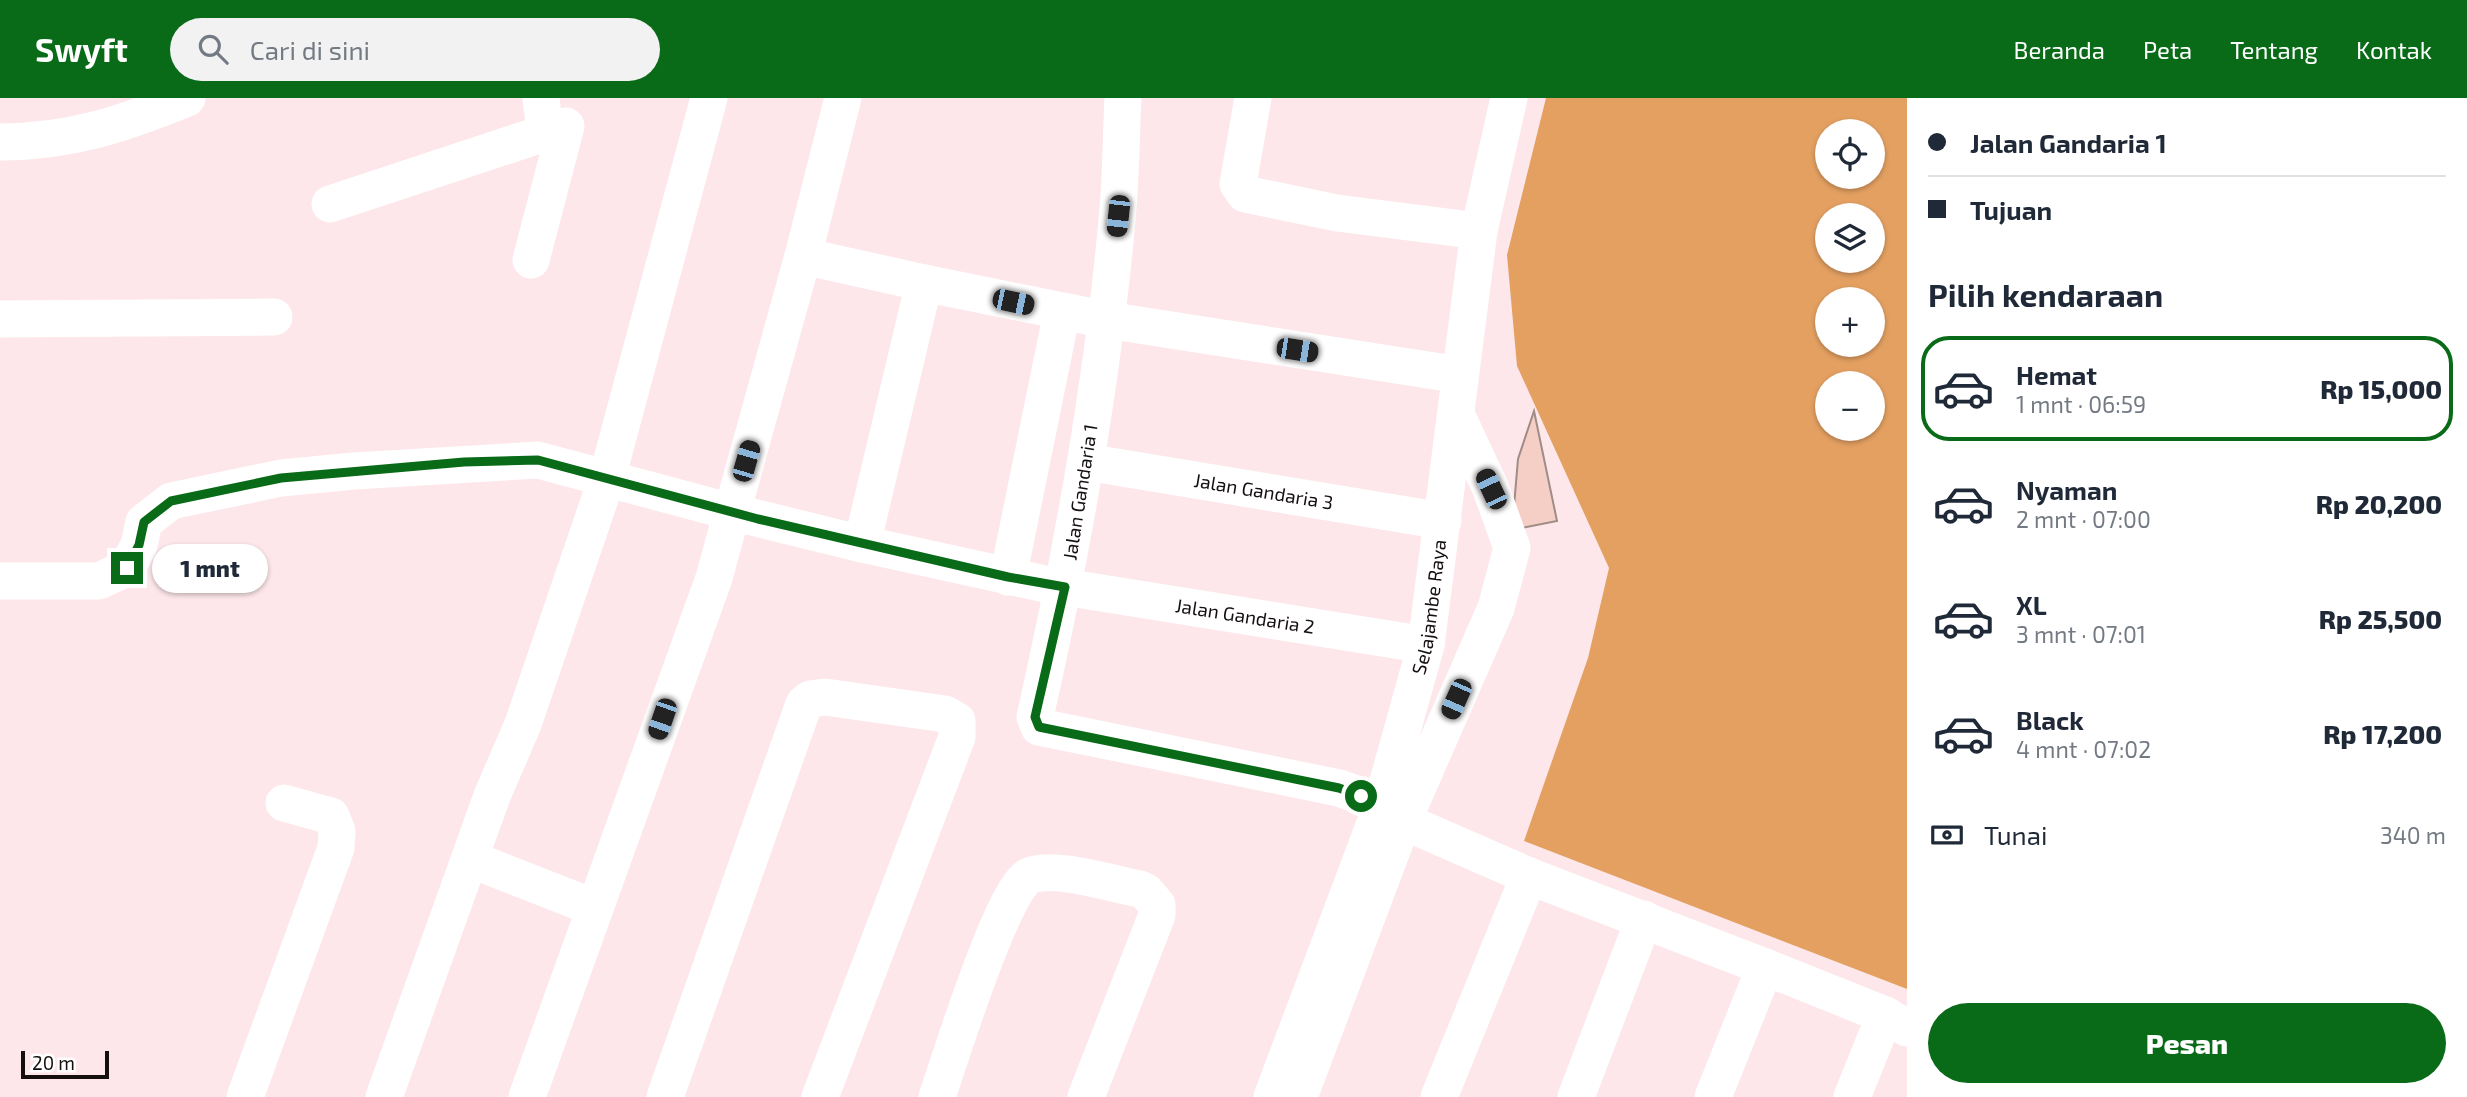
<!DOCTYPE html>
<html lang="id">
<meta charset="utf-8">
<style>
body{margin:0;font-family:"Exo 2",sans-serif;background:#f2f2f3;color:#1f2937;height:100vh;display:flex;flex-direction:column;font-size:26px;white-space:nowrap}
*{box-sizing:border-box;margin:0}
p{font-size:23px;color:#747a83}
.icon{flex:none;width:38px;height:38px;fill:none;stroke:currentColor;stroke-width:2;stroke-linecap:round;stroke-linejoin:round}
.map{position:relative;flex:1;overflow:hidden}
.details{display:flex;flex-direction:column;background:#fff;width:560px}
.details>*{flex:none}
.hud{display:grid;align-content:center;height:154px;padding:0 21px;background:#fff}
.tools{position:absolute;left:1815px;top:21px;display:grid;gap:14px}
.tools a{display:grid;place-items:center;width:70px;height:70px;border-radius:50%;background:#fff;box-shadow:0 2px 5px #0004;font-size:35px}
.scale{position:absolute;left:21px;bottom:18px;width:88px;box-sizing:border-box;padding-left:7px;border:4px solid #160f10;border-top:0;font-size:19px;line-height:24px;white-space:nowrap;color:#160f10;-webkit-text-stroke:5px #fff;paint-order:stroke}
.end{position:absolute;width:32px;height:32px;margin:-16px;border:9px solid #096b17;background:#fff;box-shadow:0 0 0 4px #fff}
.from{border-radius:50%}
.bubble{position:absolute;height:49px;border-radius:24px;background:#fff;box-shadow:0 2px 5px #0004;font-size:23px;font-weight:800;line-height:49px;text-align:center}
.car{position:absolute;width:21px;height:42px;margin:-21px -10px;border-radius:9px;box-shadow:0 0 5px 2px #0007;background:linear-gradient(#222 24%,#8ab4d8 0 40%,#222 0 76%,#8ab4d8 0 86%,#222 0)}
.hud b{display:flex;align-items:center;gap:24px;height:66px;font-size:26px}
.hud b+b{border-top:2px solid #e0e1e3}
.hud i{width:18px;height:18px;background:#1f2937}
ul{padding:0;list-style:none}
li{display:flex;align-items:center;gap:21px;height:105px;margin:0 14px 10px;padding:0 7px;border:4px solid transparent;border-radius:28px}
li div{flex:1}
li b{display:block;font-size:26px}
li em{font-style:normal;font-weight:800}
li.current{border-color:#096b17}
li>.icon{width:63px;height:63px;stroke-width:1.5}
h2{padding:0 21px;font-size:32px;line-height:84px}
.pay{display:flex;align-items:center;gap:18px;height:77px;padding:0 21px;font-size:26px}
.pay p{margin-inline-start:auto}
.primary-button{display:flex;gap:14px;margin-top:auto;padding:14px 21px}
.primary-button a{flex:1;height:80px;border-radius:42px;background:#096b17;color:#fff;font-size:28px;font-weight:800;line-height:80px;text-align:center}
header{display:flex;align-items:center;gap:42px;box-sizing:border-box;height:98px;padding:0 35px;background:#096b17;color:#fff}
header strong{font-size:33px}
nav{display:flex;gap:38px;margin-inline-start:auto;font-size:24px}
.search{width:490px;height:63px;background:#f2f2f3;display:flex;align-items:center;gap:18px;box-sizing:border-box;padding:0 24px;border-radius:38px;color:#747a83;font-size:26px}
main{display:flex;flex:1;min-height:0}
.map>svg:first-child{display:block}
.forest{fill:#e4a061;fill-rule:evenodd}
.building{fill:#f5cfc5;stroke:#9f8c87;stroke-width:2}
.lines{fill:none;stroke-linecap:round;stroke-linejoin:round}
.minor{stroke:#fff;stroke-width:37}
.route{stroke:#096b17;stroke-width:9}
.labels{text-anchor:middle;stroke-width:7;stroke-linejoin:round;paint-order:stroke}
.street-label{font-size:19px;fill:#160f10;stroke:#fff}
</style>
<header>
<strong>Swyft</strong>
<div class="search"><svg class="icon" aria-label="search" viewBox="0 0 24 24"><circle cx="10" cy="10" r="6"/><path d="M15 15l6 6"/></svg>Cari di sini</div>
<nav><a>Beranda</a><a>Peta</a><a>Tentang</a><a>Kontak</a></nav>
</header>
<main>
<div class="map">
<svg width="1907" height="999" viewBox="0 0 1907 999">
<rect width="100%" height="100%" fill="#fde7ea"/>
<path class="forest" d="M 1546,0 L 1907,0 L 1907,891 L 1524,743 L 1588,560 L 1609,470 L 1517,268 L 1507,157 ZM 1827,33 L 1872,33 L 1872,79 L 1827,79 ZM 1827,117 L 1872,117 L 1872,163 L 1827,163 ZM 1827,201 L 1872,201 L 1872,247 L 1827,247 ZM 1827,285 L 1872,285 L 1872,331 L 1827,331 Z"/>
<path class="building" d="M 1534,313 L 1557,423 L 1512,432 L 1518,361 Z"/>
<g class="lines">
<g class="minor">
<path d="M 541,0 L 545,35"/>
<path d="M 1123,0 C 1121,40 1121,82 1117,122 C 1102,290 1072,455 1035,619 L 1039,629 L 1339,690 L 1361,698 L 1403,723 L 1529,778 L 1765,869 L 1885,917 L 1907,930"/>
<path d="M 1253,0 L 1238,86 L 1245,96 L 1337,115 L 1479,133"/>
<path d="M 0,44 C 70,44 123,26 187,0"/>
<path d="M 330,106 L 566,28 L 531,162"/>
<path d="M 803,158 L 843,0"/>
<path d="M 0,221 L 274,219"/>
<path id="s1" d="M 1086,364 L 1443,423"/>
<path d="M 862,446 L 732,414 L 803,158 L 924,185"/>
<path d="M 1008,479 L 1062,214"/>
<path d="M 0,483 L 99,483 L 127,470 L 139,447 L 144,424 L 171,403 L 281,380 L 354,373 L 538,362 L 732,414 L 714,480 L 527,999"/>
<path d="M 1426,547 L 1045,486 L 862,446 L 924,185 L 1107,222 L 1460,277"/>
<path d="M 470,761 L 595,810"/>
<path d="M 245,999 L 336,750 L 337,733 L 331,718 L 284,705"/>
<path d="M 384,999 L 492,698 L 523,626 L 607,380 L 709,0"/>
<path d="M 665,999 L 804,606 L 810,601 L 825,599 L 945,616 L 957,623 L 957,639 L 820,999"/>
<path d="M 937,999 C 949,964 1003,790 1029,778 C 1054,767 1112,786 1140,791 L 1146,794 L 1157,807 L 1157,817 L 1086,999"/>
<path id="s2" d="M 1272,999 L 1380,712 L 1426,547 L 1479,133 L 1509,0"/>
<path d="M 1299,999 L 1403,723 L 1496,510 L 1512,450 L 1491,391 L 1456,316"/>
<path d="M 1439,999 L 1529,778"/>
<path d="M 1576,999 L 1644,821"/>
<path d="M 1713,999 L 1765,869"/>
<path d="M 1852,999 L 1885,917"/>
</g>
</g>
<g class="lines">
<path class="route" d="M 127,470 L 139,447 L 144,424 L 171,403 L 281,380 L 464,364 L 538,362 L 758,421 L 1008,479 L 1065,489 L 1035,619 L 1039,629 L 1339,690 L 1361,698"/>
</g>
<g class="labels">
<g class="street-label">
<text dy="7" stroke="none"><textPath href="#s1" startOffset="180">Jalan Gandaria 3</textPath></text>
<text transform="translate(1080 394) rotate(-81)" y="7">Jalan Gandaria 1</text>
<text dy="7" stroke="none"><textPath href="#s2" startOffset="516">Selajambe Raya</textPath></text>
<text transform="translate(1245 518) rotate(9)" y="7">Jalan Gandaria 2</text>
</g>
</g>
</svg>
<div class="tools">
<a><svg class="icon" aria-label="locate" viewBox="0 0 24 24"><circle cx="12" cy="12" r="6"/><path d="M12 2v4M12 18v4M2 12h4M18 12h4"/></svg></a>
<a><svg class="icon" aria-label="layers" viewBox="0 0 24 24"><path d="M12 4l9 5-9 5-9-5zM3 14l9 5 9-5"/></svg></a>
<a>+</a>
<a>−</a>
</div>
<div class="scale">20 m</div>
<i class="end from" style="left:1361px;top:698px"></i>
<i class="end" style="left:127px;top:470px"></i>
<div class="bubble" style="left:152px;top:446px;width:116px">1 mnt</div>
<i class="car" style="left:1118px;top:118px;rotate:186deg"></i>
<i class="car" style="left:1013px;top:204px;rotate:102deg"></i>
<i class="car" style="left:1297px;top:252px;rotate:99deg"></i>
<i class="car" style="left:746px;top:363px;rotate:16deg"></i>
<i class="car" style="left:1491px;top:391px;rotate:335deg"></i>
<i class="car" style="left:1456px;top:601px;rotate:204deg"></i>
<i class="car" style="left:662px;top:621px;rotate:199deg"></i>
</div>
<section class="details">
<div class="hud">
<b><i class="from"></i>Jalan Gandaria 1</b>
<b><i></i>Tujuan</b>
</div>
<h2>Pilih kendaraan</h2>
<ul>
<li class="current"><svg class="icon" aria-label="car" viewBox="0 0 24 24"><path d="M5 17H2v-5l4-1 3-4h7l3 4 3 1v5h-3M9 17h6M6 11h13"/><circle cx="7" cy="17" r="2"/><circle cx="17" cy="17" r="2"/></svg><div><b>Hemat</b><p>1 mnt · 06:59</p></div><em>Rp 15,000</em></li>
<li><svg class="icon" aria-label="car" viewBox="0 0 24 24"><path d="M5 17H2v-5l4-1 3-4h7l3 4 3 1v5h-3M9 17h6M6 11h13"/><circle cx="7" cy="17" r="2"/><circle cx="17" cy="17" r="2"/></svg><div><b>Nyaman</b><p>2 mnt · 07:00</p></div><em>Rp 20,200</em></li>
<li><svg class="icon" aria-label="car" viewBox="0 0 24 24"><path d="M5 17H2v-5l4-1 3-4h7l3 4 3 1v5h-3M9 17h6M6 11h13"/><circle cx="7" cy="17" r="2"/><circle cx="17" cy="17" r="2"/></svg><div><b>XL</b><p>3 mnt · 07:01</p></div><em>Rp 25,500</em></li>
<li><svg class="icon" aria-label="car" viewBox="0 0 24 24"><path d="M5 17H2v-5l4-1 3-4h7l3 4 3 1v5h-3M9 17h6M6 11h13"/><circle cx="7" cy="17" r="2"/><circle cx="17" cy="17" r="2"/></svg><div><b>Black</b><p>4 mnt · 07:02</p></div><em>Rp 17,200</em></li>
</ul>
<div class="pay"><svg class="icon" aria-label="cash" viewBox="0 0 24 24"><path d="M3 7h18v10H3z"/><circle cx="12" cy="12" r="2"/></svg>Tunai<p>340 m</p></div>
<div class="primary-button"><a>Pesan</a></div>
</section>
</main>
